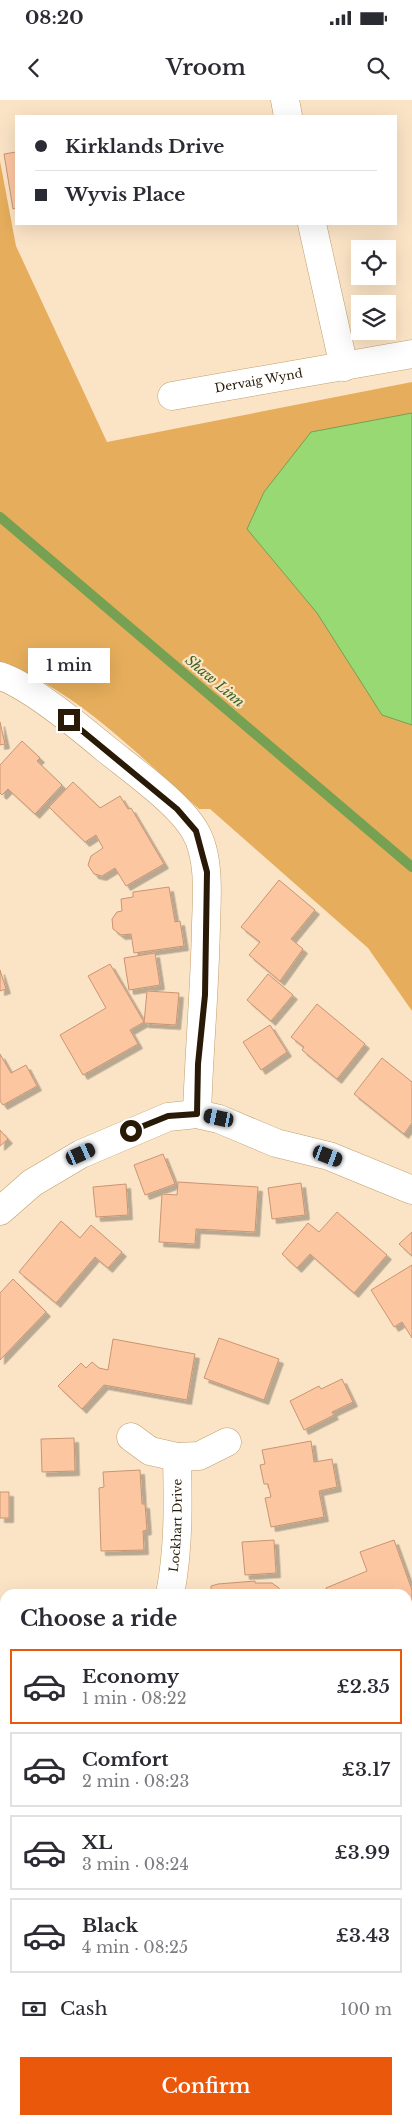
<!DOCTYPE html>
<meta charset="utf-8">
<style>
body{margin:0;font-family:"Libre Baskerville",serif;background:#f2f2f3;color:#2b2b33;height:100vh;display:flex;flex-direction:column;font-size:19px;white-space:nowrap}
*{box-sizing:border-box;margin:0}
p{font-size:16px;color:#7c7c81}
.icon{flex:none;width:28px;height:28px;fill:none;stroke:currentColor;stroke-width:2;stroke-linecap:round;stroke-linejoin:round}
.map{position:relative;flex:1;overflow:hidden}
.details{position:absolute;left:0px;top:1489px;width:412px;height:536px;display:flex;flex-direction:column;background:#fff;border-radius:15px 15px 0 0;box-shadow:0 5px 20px #0002}
.details>*{flex:none}
.guide{position:absolute;left:15px;top:15px;width:382px;height:110px;border-radius:0px;box-shadow:0 5px 20px #0002;display:grid;align-content:center;height:110px;padding:0 20px;background:#fff}
.controls{position:absolute;left:351px;top:140px;display:grid;gap:10px}
.controls a{display:grid;place-items:center;width:45px;height:45px;border-radius:0px;background:#fff;box-shadow:0 5px 20px #0002;font-size:25px}
.end{position:absolute;width:22px;height:22px;margin:-11px;border:6px solid #281a06;background:#fff;box-shadow:0 0 0 2px #fff}
.from{border-radius:50%}
.bubble{position:absolute;height:35px;border-radius:0px;background:#fff;box-shadow:0 5px 20px #0002;font-size:16px;font-weight:600;line-height:35px;text-align:center}
.car{position:absolute;width:15px;height:30px;margin:-15px -8px;border-radius:6px;box-shadow:0 0 4px 1px #0007;background:linear-gradient(#222 24%,#8ab4d8 0 40%,#222 0 76%,#8ab4d8 0 86%,#222 0)}
.guide b{display:flex;align-items:center;gap:18px;height:48px;font-size:19px}
.guide b+b{border-top:1px solid #e1e1e2}
.guide i{width:12px;height:12px;background:#2b2b33}
ul{padding:0;list-style:none}
li{display:flex;align-items:center;gap:15px;height:75px;margin:0 10px 8px;padding:0 10px;border:2px solid #e1e1e2;border-radius:0px}
li div{flex:1}
li b{display:block;font-size:19px}
li em{font-style:normal;font-weight:600}
li.current{border-color:#ea580c}
li>.icon{width:45px;height:45px;stroke-width:1.5}
h2{padding:0 20px;font-size:22px;line-height:60px}
.pay{display:flex;align-items:center;gap:12px;height:55px;padding:0 20px;font-size:19px}
.pay p{margin-inline-start:auto}
.button{display:flex;gap:10px;margin-top:auto;padding:10px 20px}
.button a{flex:1;height:58px;border-radius:0px;background:#ea580c;color:#fff;font-size:20px;font-weight:600;line-height:58px;text-align:center}
.status{display:flex;justify-content:space-between;align-items:center;height:35px;padding:0 25px;background:#fff;direction:ltr}
.status svg{height:14px;fill:currentColor}
header{display:flex;justify-content:space-between;align-items:center;height:65px;padding:0 20px;background:#fff;font-size:22px;font-weight:600}
.map>svg:first-child{display:block}
.green{fill:#e6ae5c}
.water{fill:#98d973;stroke:#76a052}
.lines{fill:none;stroke-linecap:round;stroke-linejoin:round}
.stream{stroke:#76a052;stroke-width:10}
.building{fill:#fcc6a1;stroke:#c99572;filter:url(#shadow)}
.minor-casing{stroke:#c19e6b;stroke-width:29}
.minor{stroke:#fff;stroke-width:28}
.route{stroke:#281a06;stroke-width:6}
.labels{text-anchor:middle;stroke-width:4.5;stroke-linejoin:round;paint-order:stroke}
.street-label{font-size:12px;fill:#281a06;stroke:#fbe4c6}
.water-label{font-size:14px;font-style:italic;fill:#3b6421;stroke:#fbe4c6}
</style>
<div class="status"><b>08:20</b><svg viewBox="0 0 49 12"><path d="M0 12V9h3v3zM5 12V6h3v6zM10 12V3h3v9zM15 12V0h3v12zM26 1h20v11H26zM47 4h2v5h-2z"/></svg></div>
<header><svg class="icon" aria-label="back" viewBox="0 0 24 24"><path d="M15 5l-7 7 7 7"/></svg>Vroom<svg class="icon" aria-label="search" viewBox="0 0 24 24"><circle cx="10" cy="10" r="6"/><path d="M15 15l6 6"/></svg></header>
<div class="map">
<svg width="412" height="2024" viewBox="0 0 412 2024">
<defs>
<filter id="shadow"><feDropShadow dx="4.5" dy="4.5" stdDeviation="0" flood-color="#0004"/></filter>
</defs>
<rect width="100%" height="100%" fill="#fbe4c6"/>
<path class="green" d="M 0,61 L 16,146 L 107,342 L 412,282 L 412,911 L 368,848 L 210,709 L 199,709 C 138,655 78,591 0,562 Z
M 412,1877 L 412,2024 L 34,2024 L 0,2020 L 0,1946 L 5,1947 L 5,2020 L 408,2020 L 408,1881 Z"/>
<path class="water" d="M 412,313 L 412,625 L 382,615 L 317,513 L 247,429 L 264,392 L 311,332 Z"/>
<g class="lines">
<path class="stream" d="M 0,417 L 412,767
M 0,2013 L 5,2014
M 74,2020 L 120,2024"/>
</g>
<path class="building" d="M 16,52 L 16,108 L 13,109 L 4,54 Z
M 0,622 L 5,644 L 0,645 Z
M 22,641 L 40,658 L 37,661 L 62,685 L 35,714 L 8,689 L 2,695 L 0,693 L 0,665 Z
M 73,682 L 100,708 L 120,696 L 128,709 L 131,708 L 164,764 L 126,786 L 115,768 L 102,776 L 94,774 L 88,765 L 91,756 L 103,748 L 96,735 L 85,742 L 49,707 Z
M 279,780 L 315,810 L 291,839 L 303,849 L 280,881 L 249,855 L 260,842 L 241,827 Z
M 169,787 L 175,822 L 180,821 L 184,846 L 134,853 L 131,834 L 121,835 L 113,829 L 112,819 L 117,812 L 122,811 L 121,799 L 133,797 L 133,792 Z
M 155,853 L 160,885 L 129,890 L 124,858 Z
M 110,864 L 144,922 L 130,930 L 138,944 L 83,975 L 60,935 L 106,908 L 88,876 Z
M 0,870 L 6,889 L 0,891 Z
M 268,874 L 293,895 L 271,921 L 247,900 Z
M 147,891 L 179,893 L 176,925 L 144,923 Z
M 317,904 L 365,944 L 337,979 L 302,950 L 304,947 L 291,937 Z
M 270,925 L 287,952 L 261,970 L 243,942 Z
M 0,954 L 11,973 L 26,965 L 37,986 L 3,1005 L 0,1001 Z
M 382,958 L 412,982 L 412,1023 L 404,1034 L 354,994 Z
M 0,1030 L 8,1039 L 0,1046 Z
M 163,1054 L 175,1084 L 145,1095 L 134,1065 Z
M 178,1082 L 258,1087 L 255,1132 L 196,1129 L 195,1144 L 159,1142 L 162,1094 L 177,1095 Z
M 301,1083 L 305,1115 L 272,1119 L 268,1088 Z
M 126,1084 L 128,1115 L 96,1117 L 93,1087 Z
M 337,1112 L 387,1155 L 354,1193 L 310,1154 L 297,1168 L 282,1154 L 308,1123 L 319,1132 Z
M 61,1121 L 80,1138 L 91,1125 L 122,1152 L 108,1168 L 95,1157 L 56,1203 L 19,1172 Z
M 412,1132 L 412,1156 L 399,1144 Z
M 412,1165 L 412,1238 L 402,1222 L 394,1227 L 371,1190 Z
M 13,1179 L 46,1212 L 0,1260 L 0,1193 Z
M 219,1238 L 279,1259 L 264,1300 L 204,1278 Z
M 113,1239 L 195,1254 L 187,1300 L 104,1285 L 82,1309 L 58,1286 L 81,1263 L 86,1268 L 92,1262 L 99,1268 L 108,1270 Z
M 342,1279 L 353,1302 L 332,1312 L 334,1315 L 304,1330 L 290,1301 L 319,1286 L 321,1289 Z
M 74,1338 L 75,1371 L 42,1372 L 41,1339 Z
M 311,1341 L 314,1362 L 332,1359 L 337,1387 L 319,1391 L 324,1417 L 271,1427 L 265,1398 L 271,1397 L 268,1384 L 264,1384 L 260,1365 L 265,1364 L 262,1350 Z
M 140,1370 L 142,1404 L 145,1404 L 147,1430 L 143,1431 L 144,1450 L 101,1451 L 99,1388 L 104,1387 L 103,1372 Z
M 0,1392 L 9,1392 L 9,1418 L 0,1418 Z
M 274,1440 L 276,1473 L 245,1475 L 242,1442 Z
M 394,1440 L 412,1490 L 412,1500 L 408,1501 L 408,1494 L 328,1494 L 326,1488 L 367,1471 L 360,1452 Z
M 255,1481 L 255,1483 L 272,1483 L 279,1488 L 279,1494 L 211,1494 L 211,1486 L 218,1484 Z
M 0,1541 L 5,1541 L 5,1574 L 0,1574 Z
M 408,1668 L 412,1673 L 412,1680 L 408,1684 Z
M 412,1818 L 412,1862 L 408,1866 L 408,1822 Z
M 3,1822 L 5,1822 L 5,1889 L 0,1887 L 0,1835 Z"/>
<g class="lines">
<defs>
<g id="minor">
<path d="M 285,0 L 288,16"/>
<path d="M 312,124 L 344,267"/>
<path id="s1" d="M 172,296 L 412,254"/>
<path d="M 0,576 C 29,585 81,628 106,649 C 132,670 179,703 195,731 C 210,756 207,796 206,824 C 205,888 199,950 197,1014"/>
<path d="M 0,1111 L 32,1083 L 81,1054 L 168,1017 L 197,1014 L 219,1019 L 276,1043 L 329,1056 L 412,1090"/>
<path d="M 131,1337 L 150,1351 L 177,1357 L 199,1356 L 227,1342"/>
<path id="s2" d="M 170,1494 C 179,1449 178,1403 177,1357"/>
<path d="M 409,1570 L 412,1576"/>
<path d="M 0,1613 L 5,1614"/>
<path d="M 408,1771 L 412,1766"/>
<path d="M 0,1932 L 5,1933"/>
</g>
</defs>
<use href="#minor" class="minor-casing"/>
<use href="#minor" class="minor"/>
</g>
<g class="lines">
<path class="route" d="M 69,620 L 177,709 L 196,731 L 207,772 L 205,895 L 198,964 L 197,1014 L 168,1016 L 131,1031"/>
</g>
<g class="labels">
<g class="street-label">
<text dy="4" stroke="none"><textPath href="#s1" startOffset="88">Dervaig Wynd</textPath></text>
<text dy="4" stroke="none"><textPath href="#s2" startOffset="69">Lockhart Drive</textPath></text>
</g>
<g class="water-label">
<text transform="translate(215 581) rotate(40)" y="5">Shaw Linn</text>
</g>
</g>
</svg>
<div class="controls">
<a><svg class="icon" aria-label="locate" viewBox="0 0 24 24"><circle cx="12" cy="12" r="6"/><path d="M12 2v4M12 18v4M2 12h4M18 12h4"/></svg></a>
<a><svg class="icon" aria-label="layers" viewBox="0 0 24 24"><path d="M12 4l9 5-9 5-9-5zM3 14l9 5 9-5"/></svg></a>
</div>
<i class="end from" style="left:131px;top:1031px"></i>
<i class="end" style="left:69px;top:620px"></i>
<div class="bubble" style="left:28px;top:548px;width:82px">1 min</div>
<i class="car" style="left:219px;top:1018px;rotate:282deg"></i>
<i class="car" style="left:81px;top:1054px;rotate:66deg"></i>
<i class="car" style="left:328px;top:1056px;rotate:111deg"></i>
<div class="guide">
<b><i class="from"></i>Kirklands Drive</b>
<b><i></i>Wyvis Place</b>
</div>
<section class="details">
<h2>Choose a ride</h2>
<ul>
<li class="current"><svg class="icon" aria-label="car" viewBox="0 0 24 24"><path d="M5 17H2v-5l4-1 3-4h7l3 4 3 1v5h-3M9 17h6M6 11h13"/><circle cx="7" cy="17" r="2"/><circle cx="17" cy="17" r="2"/></svg><div><b>Economy</b><p>1 min · 08:22</p></div><em>£2.35</em></li>
<li><svg class="icon" aria-label="car" viewBox="0 0 24 24"><path d="M5 17H2v-5l4-1 3-4h7l3 4 3 1v5h-3M9 17h6M6 11h13"/><circle cx="7" cy="17" r="2"/><circle cx="17" cy="17" r="2"/></svg><div><b>Comfort</b><p>2 min · 08:23</p></div><em>£3.17</em></li>
<li><svg class="icon" aria-label="car" viewBox="0 0 24 24"><path d="M5 17H2v-5l4-1 3-4h7l3 4 3 1v5h-3M9 17h6M6 11h13"/><circle cx="7" cy="17" r="2"/><circle cx="17" cy="17" r="2"/></svg><div><b>XL</b><p>3 min · 08:24</p></div><em>£3.99</em></li>
<li><svg class="icon" aria-label="car" viewBox="0 0 24 24"><path d="M5 17H2v-5l4-1 3-4h7l3 4 3 1v5h-3M9 17h6M6 11h13"/><circle cx="7" cy="17" r="2"/><circle cx="17" cy="17" r="2"/></svg><div><b>Black</b><p>4 min · 08:25</p></div><em>£3.43</em></li>
</ul>
<div class="pay"><svg class="icon" aria-label="cash" viewBox="0 0 24 24"><path d="M3 7h18v10H3z"/><circle cx="12" cy="12" r="2"/></svg>Cash<p>100 m</p></div>
<div class="button"><a>Confirm</a></div>
</section>
</div>
